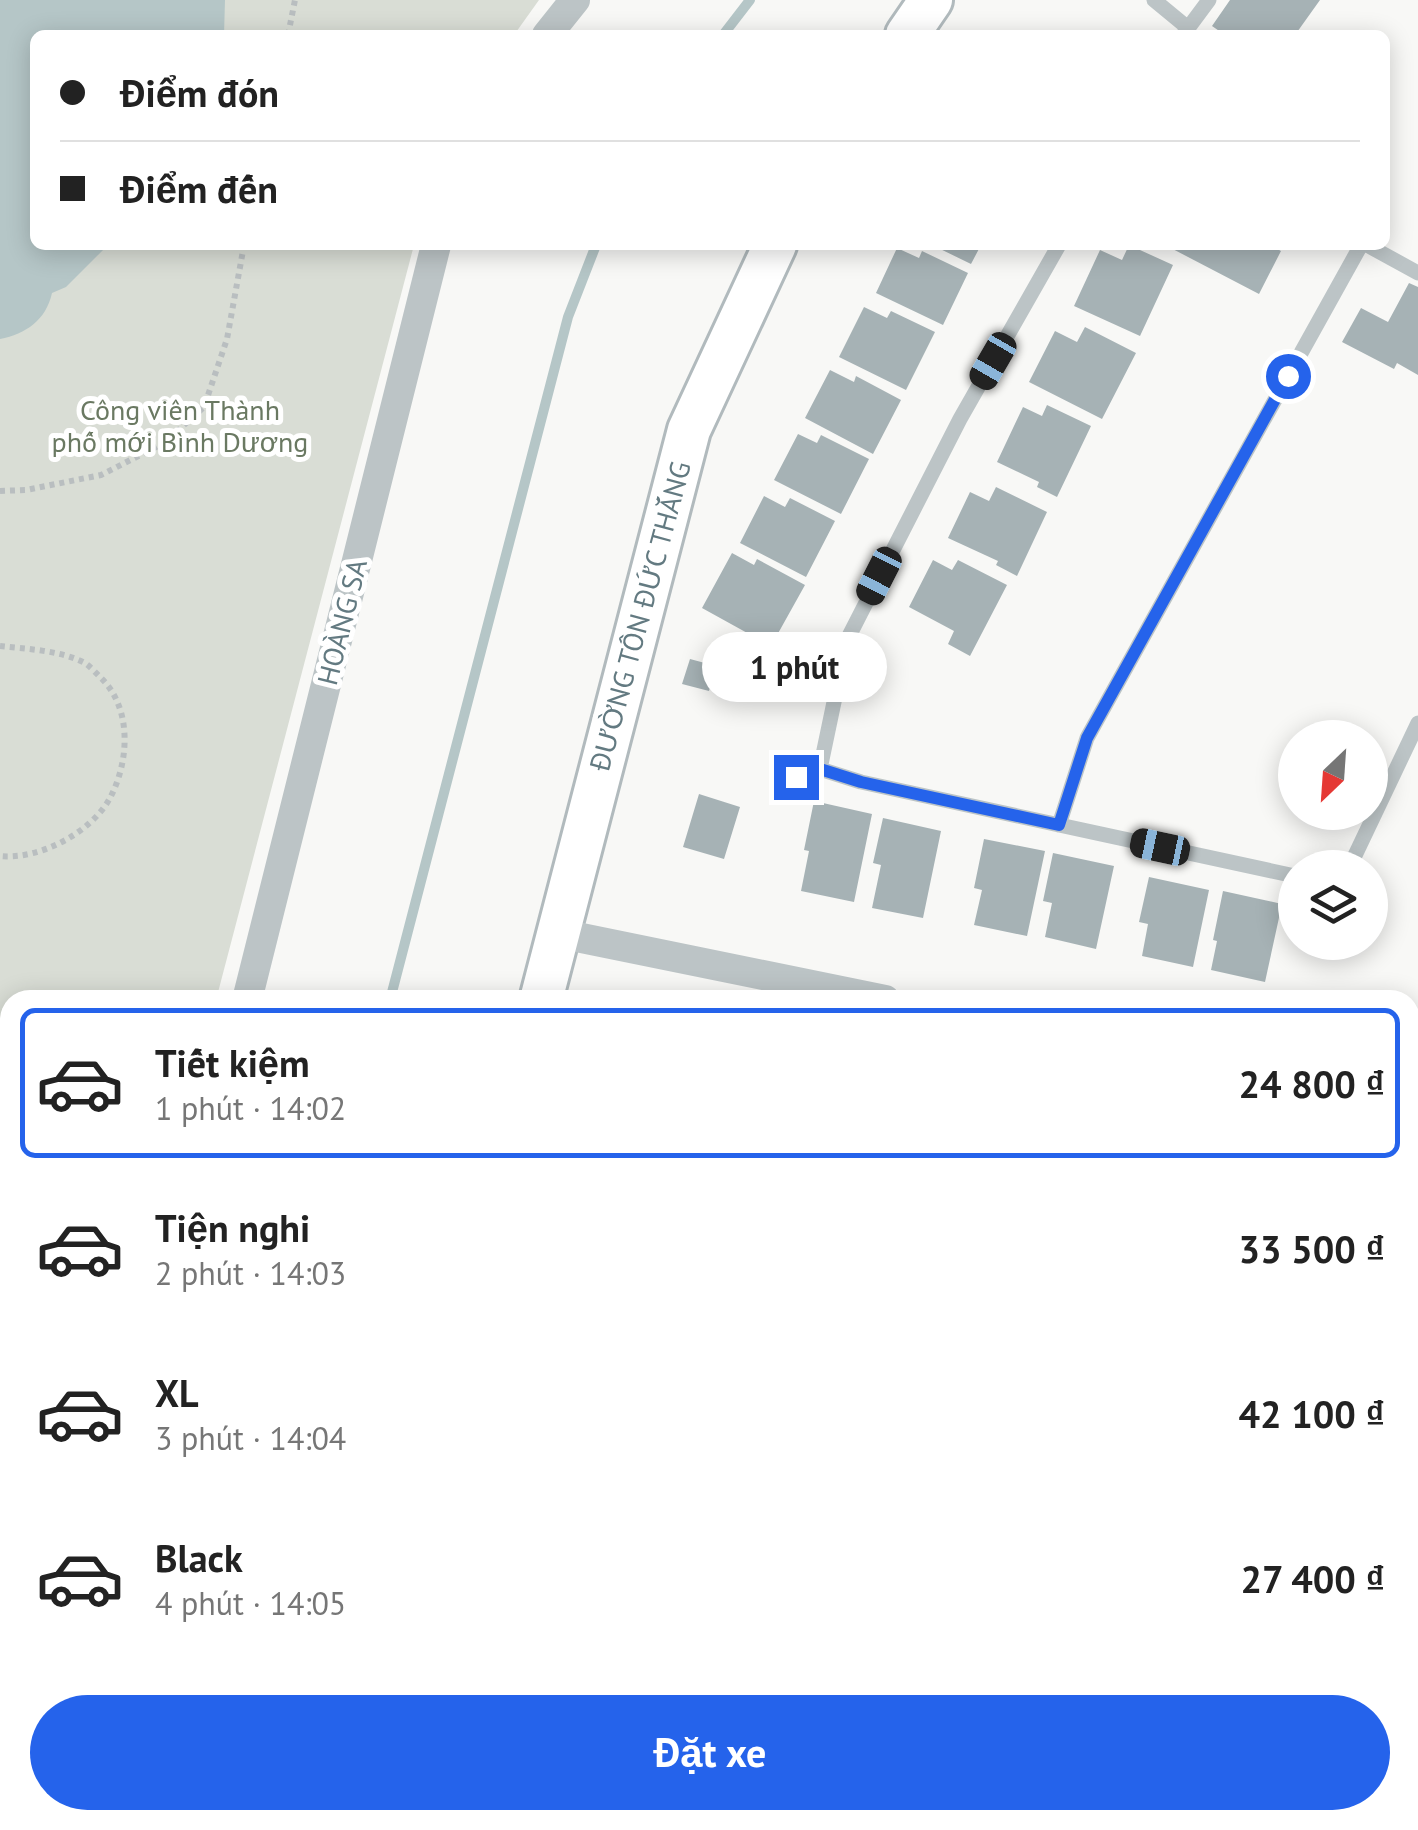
<!DOCTYPE html>
<html lang="vi">
<meta charset="utf-8">
<style>
body{margin:0;font-family:"PT Sans",sans-serif;background:#f6f6f6;color:#222;height:100vh;display:flex;flex-direction:column;font-size:38px;white-space:nowrap}
*{box-sizing:border-box;margin:0}
p{font-size:32px;color:#767676}
.icon{flex:none;width:55px;height:55px;fill:none;stroke:currentColor;stroke-width:2;stroke-linecap:round;stroke-linejoin:round}
.map{position:relative;flex:1;overflow:hidden}
.side{position:absolute;left:0px;top:990px;width:1420px;height:840px;display:flex;flex-direction:column;background:#fff;border-radius:30px 30px 0 0;box-shadow:0 5px 25px #0003}
.side>*{flex:none}
.top-card{position:absolute;left:30px;top:30px;width:1360px;height:220px;border-radius:15px;box-shadow:0 5px 25px #0003;display:grid;align-content:center;height:220px;padding:0 30px;background:#fff}
.needle{width:65px;rotate:205deg}
.fabs{position:absolute;left:1278px;top:720px;display:grid;gap:20px}
.fabs a{display:grid;place-items:center;width:110px;height:110px;border-radius:50%;background:#fff;box-shadow:0 5px 25px #0003;font-size:50px}
.end{position:absolute;width:45px;height:45px;margin:-22px;border:12px solid #2563eb;background:#fff;box-shadow:0 0 0 5px #fff}
.from{border-radius:50%}
.bubble{position:absolute;height:70px;border-radius:35px;background:#fff;box-shadow:0 5px 25px #0003;font-size:32px;font-weight:800;line-height:70px;text-align:center}
.car{position:absolute;width:30px;height:60px;margin:-30px -15px;border-radius:12px;box-shadow:0 0 8px 2px #0007;background:linear-gradient(#222 24%,#8ab4d8 0 40%,#222 0 76%,#8ab4d8 0 86%,#222 0)}
.top-card b{display:flex;align-items:center;gap:35px;height:95px;font-size:38px}
.top-card b+b{border-top:2px solid #e0e0e0}
.top-card i{width:25px;height:25px;background:#222}
ul{padding:18px 0 0;list-style:none}
li{display:flex;align-items:center;gap:30px;height:150px;margin:0 20px 15px;padding:0 10px;border:5px solid transparent;border-radius:15px}
li div{flex:1}
li b{display:block;font-size:38px}
li em{font-style:normal;font-weight:800}
li.current{border-color:#2563eb}
li>.icon{width:90px;height:90px;stroke-width:1.5}
.action{display:flex;gap:20px;margin-top:auto;padding:20px 30px}
.action a{flex:1;height:115px;border-radius:60px;background:#2563eb;color:#fff;font-size:40px;font-weight:800;line-height:115px;text-align:center}
.map>svg:first-child{display:block}
.green{fill:#d9ddd5}
.water{fill:#b5c6c7}
.lines{fill:none;stroke-linecap:round;stroke-linejoin:round}
.stream{stroke:#b5c6c7;stroke-width:10}
.building{fill:#a6b2b5}
.secondary-casing{stroke:#b1babd;stroke-width:48}
.path{stroke:#b9bec0;stroke-width:6;stroke-dasharray:5 5;stroke-linecap:butt}
.lane{stroke:#bcc4c6;stroke-width:15}
.street{stroke:#bcc4c6;stroke-width:30}
.secondary{stroke:#fff;stroke-width:42}
.route{stroke:#2563eb;stroke-width:12}
.labels{text-anchor:middle;stroke-width:10;stroke-linejoin:round;paint-order:stroke}
.park-label{font-size:28px;fill:#6a7962;stroke:#fff}
.street-label{font-size:28px;fill:#637a81;stroke:#fff}
</style>
<div class="map">
<svg width="1418" height="1830" viewBox="0 0 1418 1830">
<rect width="100%" height="100%" fill="#f8f8f6"/>
<path class="green" d="M 0,0 L 539,0 L 514,35 L 35,35 L 35,245 L 414,245 L 216,1000 L 10,1000 L 10,1564 L 0,1563 Z"/>
<path class="water" d="M 0,0 L 225,0 L 224,35 L 35,35 L 35,245 L 108,245 L 66,287 L 52,293 C 46,320 26,334 0,339 Z"/>
<g class="lines">
<path class="stream" d="M 723,35 L 750,0
M 390,1000 L 568,317 L 596,245
M 0,1822 L 12,1820"/>
</g>
<path class="building" d="M 1230,0 L 1320,0 L 1295,35 L 1225,35 L 1212,26 Z
M 932,245 L 981,245 L 971,264 Z
M 1129,245 L 1173,265 L 1140,336 L 1074,306 L 1100,250 L 1122,260 Z
M 1165,245 L 1270,245 L 1281,251 L 1259,294 Z
M 897,248 L 919,258 L 922,251 L 968,273 L 943,325 L 876,293 Z
M 1409,283 L 1418,287 L 1418,375 L 1397,363 L 1394,369 L 1342,342 L 1361,308 L 1388,322 Z
M 864,307 L 887,318 L 891,311 L 935,332 L 906,390 L 839,357 Z
M 1085,327 L 1136,353 L 1102,419 L 1029,382 L 1055,331 L 1077,342 Z
M 830,370 L 854,382 L 856,376 L 901,400 L 873,454 L 805,418 Z
M 1047,405 L 1091,426 L 1057,497 L 1037,487 L 1039,482 L 997,462 L 1023,407 L 1042,416 Z
M 798,434 L 817,443 L 821,435 L 869,459 L 841,514 L 774,480 Z
M 996,487 L 1047,512 L 1017,576 L 996,565 L 998,561 L 948,538 L 970,492 L 989,501 Z
M 764,496 L 785,507 L 790,498 L 835,521 L 806,577 L 740,543 Z
M 732,553 L 754,565 L 757,559 L 805,585 L 771,646 L 702,608 Z
M 933,560 L 952,570 L 958,560 L 1007,585 L 970,656 L 948,644 L 954,631 L 909,607 Z
M 690,659 L 716,666 L 709,691 L 682,684 Z
M 699,794 L 740,807 L 724,859 L 683,847 Z
M 814,801 L 872,814 L 854,902 L 801,891 L 809,851 L 804,850 Z
M 883,818 L 941,831 L 923,918 L 872,908 L 881,865 L 873,863 Z
M 984,839 L 1045,851 L 1027,936 L 974,925 L 982,890 L 974,888 Z
M 1053,853 L 1114,866 L 1096,949 L 1045,937 L 1052,903 L 1043,901 Z
M 1149,877 L 1209,890 L 1193,967 L 1142,956 L 1148,924 L 1139,922 Z
M 1223,891 L 1282,904 L 1265,982 L 1211,970 L 1217,941 L 1213,940 Z"/>
<g class="lines">
<defs>
<path id="secondary" d="M 907,35 L 931,0
M 541,1000 L 689,430 L 775,245
M 1410,1449 L 1418,1415
M 0,1628 L 10,1630
M 909,1820 L 961,1830
M 350,1830 L 352,1820
M 1319,1830 L 1322,1820"/>
</defs>
<use href="#secondary" class="secondary-casing"/>
<path class="path" d="M 288,35 L 295,0
M 0,491 L 26,490 L 101,475 L 164,443 L 204,407 L 227,339 L 244,245
M 0,646 C 26,649 58,650 83,662 C 89,665 95,672 100,677 C 132,707 130,760 110,798 C 91,833 39,860 0,856"/>
<path class="lane" d="M 1154,0 L 1188,28
M 1183,35 L 1209,0
M 1367,245 L 1418,273
M 820,769 L 847,640 L 960,419 L 1059,245
M 796,777 L 820,769 L 861,782 L 1295,876
M 1059,825 L 1087,738 L 1361,245
M 1349,868 L 1418,723
M 1410,1294 L 1418,1296"/>
<path class="street" d="M 547,35 L 575,0
M 557,933 L 885,1000
M 247,1000 L 436,245
M 1410,1108 L 1418,1110"/>
<use href="#secondary" class="secondary"/>
</g>
<g class="lines">
<path class="route" d="M 796,777 L 820,769 L 861,782 L 1059,825 L 1087,738 L 1288,376"/>
</g>
<g class="labels">
<g class="park-label">
<text x="180" y="420">Công viên Thành<tspan x="180" dy="32">phố mới Bình Dương</tspan></text>
</g>
<g class="street-label">
<text transform="translate(640 616) rotate(-75)" y="10">ĐƯỜNG TÔN ĐỨC THẮNG</text>
<text transform="translate(342 622) rotate(-76)" y="10">HOÀNG SA</text>
</g>
</g>
</svg>
<div class="fabs">
<a><svg class="needle" viewBox="-14 -14 28 28"><path d="M0-13l5 13h-10z" fill="#e53935"/><path d="M0 13l5-13h-10z" fill="#767676"/></svg></a>
<a><svg class="icon" aria-label="layers" viewBox="0 0 24 24"><path d="M12 4l9 5-9 5-9-5zM3 14l9 5 9-5"/></svg></a>
</div>
<i class="end from" style="left:1288px;top:376px"></i>
<i class="end" style="left:796px;top:777px"></i>
<div class="bubble" style="left:702px;top:632px;width:185px">1 phút</div>
<i class="car" style="left:993px;top:361px;rotate:210deg"></i>
<i class="car" style="left:879px;top:576px;rotate:207deg"></i>
<i class="car" style="left:1160px;top:847px;rotate:282deg"></i>
<div class="top-card">
<b><i class="from"></i>Điểm đón</b>
<b><i></i>Điểm đến</b>
</div>
<section class="side">
<ul>
<li class="current"><svg class="icon" aria-label="car" viewBox="0 0 24 24"><path d="M5 17H2v-5l4-1 3-4h7l3 4 3 1v5h-3M9 17h6M6 11h13"/><circle cx="7" cy="17" r="2"/><circle cx="17" cy="17" r="2"/></svg><div><b>Tiết kiệm</b><p>1 phút · 14:02</p></div><em>24 800 ₫</em></li>
<li><svg class="icon" aria-label="car" viewBox="0 0 24 24"><path d="M5 17H2v-5l4-1 3-4h7l3 4 3 1v5h-3M9 17h6M6 11h13"/><circle cx="7" cy="17" r="2"/><circle cx="17" cy="17" r="2"/></svg><div><b>Tiện nghi</b><p>2 phút · 14:03</p></div><em>33 500 ₫</em></li>
<li><svg class="icon" aria-label="car" viewBox="0 0 24 24"><path d="M5 17H2v-5l4-1 3-4h7l3 4 3 1v5h-3M9 17h6M6 11h13"/><circle cx="7" cy="17" r="2"/><circle cx="17" cy="17" r="2"/></svg><div><b>XL</b><p>3 phút · 14:04</p></div><em>42 100 ₫</em></li>
<li><svg class="icon" aria-label="car" viewBox="0 0 24 24"><path d="M5 17H2v-5l4-1 3-4h7l3 4 3 1v5h-3M9 17h6M6 11h13"/><circle cx="7" cy="17" r="2"/><circle cx="17" cy="17" r="2"/></svg><div><b>Black</b><p>4 phút · 14:05</p></div><em>27 400 ₫</em></li>
</ul>
<div class="action"><a>Đặt xe</a></div>
</section>
</div>
